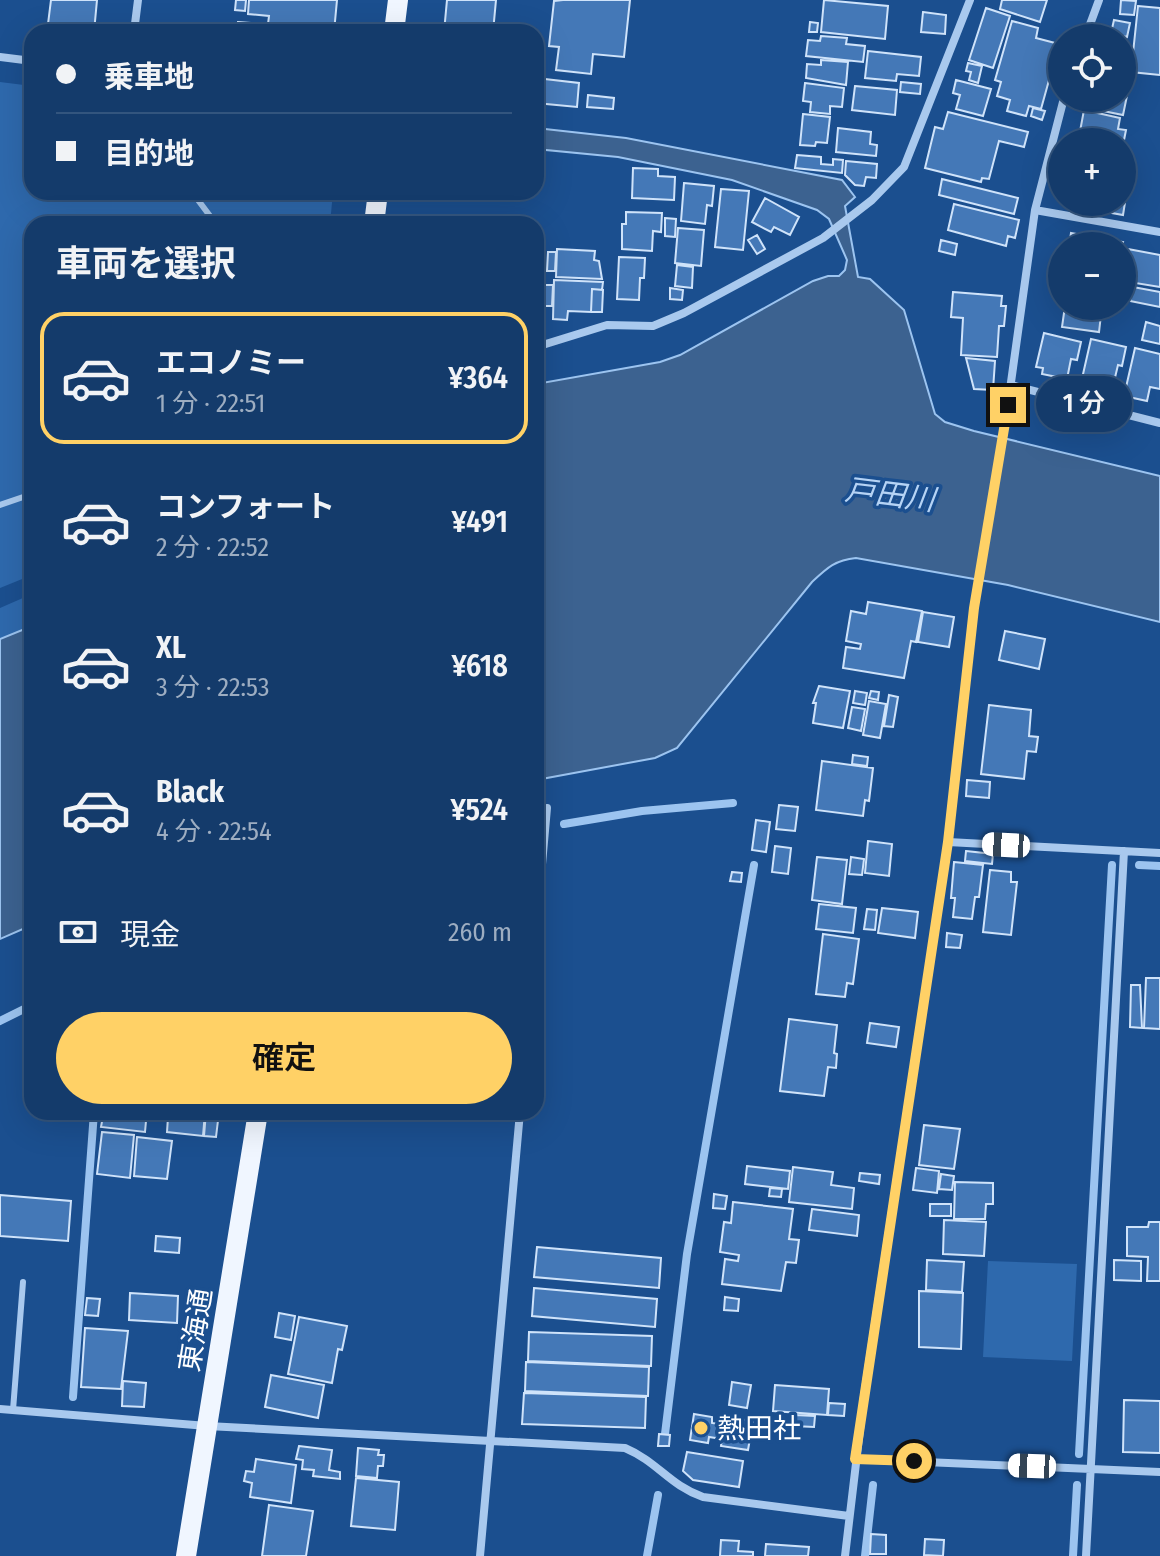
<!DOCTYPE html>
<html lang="ja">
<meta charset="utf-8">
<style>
body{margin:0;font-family:"Fira Sans Condensed","Noto Sans JP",sans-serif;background:#1d4271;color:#f1f3f6;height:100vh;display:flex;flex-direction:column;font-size:30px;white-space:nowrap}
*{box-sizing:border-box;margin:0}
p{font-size:26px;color:#9dadc1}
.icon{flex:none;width:44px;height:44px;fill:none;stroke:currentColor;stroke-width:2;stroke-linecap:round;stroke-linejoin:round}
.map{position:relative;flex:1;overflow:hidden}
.details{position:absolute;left:24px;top:216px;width:520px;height:904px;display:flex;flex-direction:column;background:#143b6b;border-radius:24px;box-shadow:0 8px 32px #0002,0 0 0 2px #33557e}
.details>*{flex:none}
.top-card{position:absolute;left:24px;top:24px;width:520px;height:176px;border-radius:24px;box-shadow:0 8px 32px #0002,0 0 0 2px #33557e;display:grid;align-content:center;height:176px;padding:0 32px;background:#143b6b}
.fabs{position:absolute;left:1048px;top:24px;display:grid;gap:16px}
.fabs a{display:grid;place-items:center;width:88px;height:88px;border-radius:50%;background:#143b6b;box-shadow:0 8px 32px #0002,0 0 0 2px #33557e;font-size:40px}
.end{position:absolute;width:36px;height:36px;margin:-18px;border:10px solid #ffd166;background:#111;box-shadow:0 0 0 4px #111}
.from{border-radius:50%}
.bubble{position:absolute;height:56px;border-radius:28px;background:#143b6b;box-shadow:0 8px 32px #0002,0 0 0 2px #33557e;font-size:26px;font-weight:600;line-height:56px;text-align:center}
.car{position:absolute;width:24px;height:48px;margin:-24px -12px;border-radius:10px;box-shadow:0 0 6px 2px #0007;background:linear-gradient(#fff 24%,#345 0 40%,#fff 0 76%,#345 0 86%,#fff 0)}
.top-card b{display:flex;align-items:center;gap:28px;height:76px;font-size:30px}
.top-card b+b{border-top:2px solid #33557e}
.top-card i{width:20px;height:20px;background:#f1f3f6}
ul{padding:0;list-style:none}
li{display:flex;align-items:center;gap:24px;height:132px;margin:0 16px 12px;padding:0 16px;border:4px solid transparent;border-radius:24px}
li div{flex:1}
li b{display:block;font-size:30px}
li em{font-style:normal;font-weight:600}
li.on{border-color:#ffd166}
li>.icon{width:72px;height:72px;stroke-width:1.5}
h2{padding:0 32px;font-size:36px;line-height:96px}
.pay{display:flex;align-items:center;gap:20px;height:88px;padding:0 32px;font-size:30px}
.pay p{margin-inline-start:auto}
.action{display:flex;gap:16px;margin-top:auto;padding:16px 32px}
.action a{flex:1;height:92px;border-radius:48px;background:#ffd166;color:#111;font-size:32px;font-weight:600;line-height:92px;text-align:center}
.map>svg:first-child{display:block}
.green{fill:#2e69ad}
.water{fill:#3c6290;stroke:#9cc4f0;stroke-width:2}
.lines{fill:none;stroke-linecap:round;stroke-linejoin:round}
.stream{stroke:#9cc4f0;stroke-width:8}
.building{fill:#4478b7;stroke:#cfe3fa;stroke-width:2}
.lane{stroke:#a9c9ee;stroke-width:6}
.street{stroke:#a9c9ee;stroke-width:8}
.primary{stroke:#f0f6ff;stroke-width:20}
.route{stroke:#ffd166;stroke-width:10}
.poi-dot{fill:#ffd166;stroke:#1b4f8f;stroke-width:3}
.labels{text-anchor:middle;stroke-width:7;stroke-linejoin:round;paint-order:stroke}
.street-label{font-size:28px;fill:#fff;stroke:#1b4f8f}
.poi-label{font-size:28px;fill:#fff;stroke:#1b4f8f;text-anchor:start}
.water-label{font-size:30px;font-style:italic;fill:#b5d3f5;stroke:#1b4f8f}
</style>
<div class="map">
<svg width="1160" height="1556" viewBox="0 0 1160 1556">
<rect width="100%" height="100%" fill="#1b4f8f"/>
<path class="green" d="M 0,82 L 32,86 L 32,192 L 333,192 L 330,224 L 32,224 L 32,575 L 0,588 Z
M 32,594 L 32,626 L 0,639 L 0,608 Z
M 988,1261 L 1077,1264 L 1072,1361 L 983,1357 Z"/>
<path class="water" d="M 536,128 L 626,138 L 842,180 L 855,197 L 845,206 L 858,277 L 870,279 L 904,310 L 935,414 L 945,422 L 974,431 L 1160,476 L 1160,622 L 1008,585 L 856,558 C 835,560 827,568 812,582 L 677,748 L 655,758 L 536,780 L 536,384 L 660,362 L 680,355 L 813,281 L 828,276 L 839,276 L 845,270 L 847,260 L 829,219 L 817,210 L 732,180 L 618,157 L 536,149 Z
M 32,626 L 32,925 L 0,939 L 0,639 Z"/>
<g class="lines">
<path class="stream" d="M 564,824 L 642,811 L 733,803
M 1139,865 L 1160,866
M 0,1021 L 32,1005
M 73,1397 L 94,1112
M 665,1434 L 687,1254 L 754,865
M 1079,1454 L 1112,865
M 647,1556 L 658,1495
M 865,1556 L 873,1485
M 1073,1556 L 1077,1485"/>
</g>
<path class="building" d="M 51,0 L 97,0 L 94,32 L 47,32 Z
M 236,0 L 246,0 L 245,11 L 235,10 Z
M 249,0 L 337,0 L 334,32 L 267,32 L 269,16 L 248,14 Z
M 447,0 L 496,0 L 493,32 L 444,32 Z
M 563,0 L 630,0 L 624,57 L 593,54 L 591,74 L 556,70 L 559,47 L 549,46 L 554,1 Z
M 824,0 L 888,6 L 885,39 L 821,32 Z
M 1002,0 L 1047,0 L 1040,22 L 1000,9 Z
M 1121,0 L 1136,1 L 1134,15 L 1120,14 Z
M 1138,6 L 1160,8 L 1160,75 L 1131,72 Z
M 986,8 L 1010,16 L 993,68 L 969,60 Z
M 923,12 L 946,15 L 945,34 L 921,32 Z
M 1114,20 L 1130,23 L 1127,37 L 1111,33 Z
M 1012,21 L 1038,28 L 1036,38 L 1059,44 L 1041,109 L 1029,106 L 1026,116 L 1007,111 L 1010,100 L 997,96 L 1001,82 L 995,80 Z
M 238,22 L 250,23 L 249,32 L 237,32 Z
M 810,22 L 818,23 L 817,32 L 809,32 Z
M 1109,34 L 1126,37 L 1122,56 L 1122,38 L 1108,38 Z
M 821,36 L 847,38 L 846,44 L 865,46 L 863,62 L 806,56 L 808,40 L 820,41 Z
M 868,51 L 921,57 L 919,76 L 897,74 L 896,81 L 865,78 Z
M 821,60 L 848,62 L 846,85 L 806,78 L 807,64 L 821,65 Z
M 968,63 L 982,66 L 978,83 L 969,80 L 971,72 L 966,71 Z
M 536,78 L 579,83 L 577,107 L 536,103 Z
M 956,80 L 991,89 L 983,116 L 956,109 L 960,95 L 953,93 Z
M 901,82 L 921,84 L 920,94 L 900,92 Z
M 805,83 L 844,88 L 842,107 L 830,106 L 830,114 L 810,112 L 811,102 L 803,101 Z
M 1122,85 L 1129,86 L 1123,115 L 1088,108 L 1090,98 L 1122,98 Z
M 855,86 L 897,90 L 895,115 L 852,110 Z
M 588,95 L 614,98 L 613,109 L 587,107 Z
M 1033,108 L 1045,111 L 1042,120 L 1031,116 Z
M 1084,110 L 1120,118 L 1118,129 L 1126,130 L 1122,150 L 1122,142 L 1078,142 Z
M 948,112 L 1028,132 L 1024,147 L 999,141 L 989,179 L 982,178 L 981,182 L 925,168 L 935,127 L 943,129 Z
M 803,114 L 830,117 L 827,143 L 816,142 L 815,146 L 800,145 Z
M 838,128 L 871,132 L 870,144 L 877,145 L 876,156 L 836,152 Z
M 797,155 L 821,157 L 821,164 L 833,165 L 833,159 L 843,160 L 842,173 L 795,168 Z
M 846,161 L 877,164 L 876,178 L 866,177 L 864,186 L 855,185 L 845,175 Z
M 633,168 L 658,169 L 658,176 L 675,177 L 674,200 L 632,198 Z
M 942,179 L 1018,198 L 1014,214 L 939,195 Z
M 684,183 L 714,186 L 712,206 L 707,205 L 705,224 L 681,221 Z
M 721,189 L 749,191 L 743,250 L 715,247 Z
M 1122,189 L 1127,190 L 1123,215 L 1073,206 L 1074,202 L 1122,202 Z
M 765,198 L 799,217 L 790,235 L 774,227 L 771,232 L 752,222 Z
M 954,204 L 1019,220 L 1015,238 L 1008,236 L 1006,246 L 948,230 Z
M 626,212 L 662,213 L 661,232 L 653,231 L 652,251 L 622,249 L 622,224 L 626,224 Z
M 665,218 L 676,219 L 675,237 L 665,236 Z
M 678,228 L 704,230 L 701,266 L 675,263 Z
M 1071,233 L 1123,242 L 1122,246 L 1069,246 Z
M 757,235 L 765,249 L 757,254 L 748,240 Z
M 941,240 L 957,244 L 955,255 L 939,251 Z
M 557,249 L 595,251 L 594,260 L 599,261 L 602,279 L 556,277 Z
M 1128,249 L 1160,255 L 1160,287 L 1123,281 Z
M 548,252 L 556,252 L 555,271 L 547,271 Z
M 619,257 L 645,258 L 644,278 L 640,278 L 639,300 L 617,299 Z
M 677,265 L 693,267 L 692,288 L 675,286 Z
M 554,280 L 603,282 L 602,290 L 592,289 L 591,312 L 568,311 L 567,320 L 553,319 Z
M 545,285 L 553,285 L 552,306 L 544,306 Z
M 1133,287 L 1160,292 L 1160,307 L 1130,301 Z
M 670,288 L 683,290 L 682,300 L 670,299 Z
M 592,289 L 603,290 L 602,312 L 591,312 Z
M 953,292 L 1002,296 L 1001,306 L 1006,306 L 1004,326 L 999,326 L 997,357 L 961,355 L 963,318 L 951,317 Z
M 1065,306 L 1102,306 L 1099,332 L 1062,327 Z
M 1146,322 L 1160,326 L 1160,344 L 1142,340 Z
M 1044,333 L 1081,342 L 1077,360 L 1071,359 L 1067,379 L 1042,374 L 1043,368 L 1036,367 Z
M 1091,339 L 1126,347 L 1122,366 L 1118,365 L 1112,390 L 1081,383 Z
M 1135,348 L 1160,354 L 1160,389 L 1150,387 L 1147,401 L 1124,396 Z
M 966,358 L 995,361 L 993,390 L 974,389 Z
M 868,602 L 922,611 L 916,642 L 911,641 L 904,678 L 843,668 L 846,647 L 860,649 L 861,644 L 846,641 L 851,611 L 866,614 Z
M 923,612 L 954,617 L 949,647 L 918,642 Z
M 1005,631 L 1045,639 L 1039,669 L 999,660 Z
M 819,686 L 850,691 L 843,728 L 813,723 L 816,703 L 813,703 Z
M 855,691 L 867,693 L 865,705 L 853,703 Z
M 871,691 L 879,692 L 878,700 L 869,698 Z
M 889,695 L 898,697 L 893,727 L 884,726 Z
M 869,701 L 886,704 L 880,738 L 863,735 Z
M 989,705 L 1031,710 L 1029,736 L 1038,737 L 1036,752 L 1027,751 L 1024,779 L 981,774 Z
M 852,707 L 865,709 L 861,731 L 848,728 Z
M 853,755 L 868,757 L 867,766 L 852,764 Z
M 822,761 L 873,768 L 869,801 L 865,800 L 863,816 L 816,810 Z
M 967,780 L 990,782 L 989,798 L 966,796 Z
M 779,805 L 798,807 L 795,831 L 776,829 Z
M 756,820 L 770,822 L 766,852 L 752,850 Z
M 868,841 L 892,844 L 889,876 L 865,873 Z
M 775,846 L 791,848 L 788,874 L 772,872 Z
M 966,851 L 993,854 L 992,864 L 965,861 Z
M 817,857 L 847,860 L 842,904 L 812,900 Z
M 851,857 L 864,859 L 862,875 L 849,874 Z
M 954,862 L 983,865 L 979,897 L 975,897 L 972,919 L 953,917 L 955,898 L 951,898 Z
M 990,870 L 1011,872 L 1011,882 L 1017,882 L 1011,935 L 983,932 Z
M 732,872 L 742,873 L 741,882 L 730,881 Z
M 819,904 L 856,908 L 853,933 L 816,929 Z
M 882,908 L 918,912 L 915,938 L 878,933 Z
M 867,909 L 877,910 L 875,930 L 864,929 Z
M 947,933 L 962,935 L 960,948 L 946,947 Z
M 823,934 L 859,939 L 853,984 L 847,983 L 845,997 L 816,994 Z
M 1146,978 L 1160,978 L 1160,1029 L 1144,1028 Z
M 1131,985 L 1140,985 L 1142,1028 L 1130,1027 Z
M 789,1019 L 837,1025 L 834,1053 L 837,1054 L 836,1068 L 828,1067 L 824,1096 L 780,1091 Z
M 870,1023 L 899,1027 L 896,1047 L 867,1043 Z
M 105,1112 L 142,1112 L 142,1117 Z
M 162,1112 L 205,1112 L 203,1136 L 167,1132 L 168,1117 L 161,1116 Z
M 206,1112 L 219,1112 L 216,1137 L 204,1136 Z
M 103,1116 L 146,1121 L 145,1132 L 101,1127 Z
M 924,1125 L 960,1129 L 954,1169 L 919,1165 Z
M 102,1132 L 134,1135 L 130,1178 L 97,1174 Z
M 137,1137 L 172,1141 L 167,1179 L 134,1176 Z
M 747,1166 L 790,1171 L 788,1189 L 745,1184 Z
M 793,1167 L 833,1172 L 831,1185 L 854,1188 L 852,1209 L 789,1202 Z
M 916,1168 L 939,1171 L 937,1193 L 913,1190 Z
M 860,1173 L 880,1175 L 879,1184 L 859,1181 Z
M 941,1174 L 954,1176 L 952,1190 L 939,1189 Z
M 955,1182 L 993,1183 L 993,1204 L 986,1204 L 985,1219 L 954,1219 Z
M 770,1188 L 782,1189 L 781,1197 L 769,1196 Z
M 714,1194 L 727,1196 L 725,1209 L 713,1208 Z
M 0,1195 L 71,1201 L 68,1241 L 0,1236 Z
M 733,1202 L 793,1209 L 789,1239 L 799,1240 L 796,1263 L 786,1262 L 781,1291 L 722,1284 L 725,1259 L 738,1261 L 739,1255 L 720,1252 L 724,1222 L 731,1223 Z
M 930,1204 L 951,1204 L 951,1216 L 930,1216 Z
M 812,1209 L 859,1215 L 857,1236 L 809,1230 Z
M 944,1220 L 986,1222 L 984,1256 L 943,1254 Z
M 1149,1222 L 1160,1222 L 1160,1281 L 1147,1281 L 1148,1257 L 1127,1256 L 1127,1227 L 1148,1227 Z
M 156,1236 L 180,1238 L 179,1253 L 155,1251 Z
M 537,1247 L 661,1258 L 659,1288 L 534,1277 Z
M 927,1260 L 964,1262 L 962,1292 L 926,1290 Z
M 1114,1260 L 1141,1261 L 1141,1281 L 1114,1280 Z
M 534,1288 L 657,1299 L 655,1327 L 532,1316 Z
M 919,1291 L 963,1293 L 961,1349 L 919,1347 Z
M 130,1293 L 178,1296 L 177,1323 L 129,1320 Z
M 725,1297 L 739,1299 L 738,1311 L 724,1310 Z
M 87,1298 L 100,1299 L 98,1316 L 85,1315 Z
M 279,1313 L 295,1316 L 291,1340 L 275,1337 Z
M 299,1317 L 347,1326 L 342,1350 L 338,1349 L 332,1383 L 288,1374 Z
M 85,1328 L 128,1331 L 121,1389 L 81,1387 Z
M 529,1332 L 652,1336 L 651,1366 L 528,1361 Z
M 526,1362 L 649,1367 L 648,1396 L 525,1391 Z
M 271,1375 L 324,1385 L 318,1418 L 265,1407 Z
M 123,1381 L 146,1383 L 144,1407 L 122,1406 Z
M 732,1382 L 751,1385 L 747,1408 L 729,1405 Z
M 775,1385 L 829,1389 L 827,1415 L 773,1411 Z
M 524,1393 L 646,1397 L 645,1428 L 522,1424 Z
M 1124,1400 L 1160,1401 L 1160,1453 L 1123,1452 Z
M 829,1403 L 845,1404 L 844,1416 L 828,1415 Z
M 694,1414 L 712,1417 L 712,1423 L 724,1425 L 725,1417 L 753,1421 L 748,1450 L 721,1446 L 722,1439 L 709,1437 L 708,1443 L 690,1440 Z
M 795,1415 L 815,1416 L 814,1427 L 794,1426 Z
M 659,1434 L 670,1435 L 669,1446 L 658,1446 Z
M 299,1446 L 332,1450 L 329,1470 L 340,1472 L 340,1479 L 313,1476 L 314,1470 L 302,1469 L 303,1460 L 296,1459 Z
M 358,1448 L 379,1450 L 378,1455 L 384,1455 L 383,1466 L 378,1466 L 377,1478 L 356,1476 Z
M 687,1452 L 743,1461 L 739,1487 L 693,1480 L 683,1471 Z
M 256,1459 L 296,1465 L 291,1503 L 250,1497 L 252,1483 L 244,1481 L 246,1471 L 254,1472 Z
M 356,1478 L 399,1482 L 395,1530 L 351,1526 Z
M 269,1505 L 313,1511 L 306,1556 L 262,1556 Z
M 871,1534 L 886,1535 L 886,1554 L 870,1554 Z
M 925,1539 L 944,1540 L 943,1556 L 924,1555 Z
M 721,1540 L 739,1541 L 738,1551 L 753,1552 L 753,1556 L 720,1556 Z
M 766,1544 L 809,1547 L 808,1556 L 765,1556 Z"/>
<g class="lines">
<path class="lane" d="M 192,192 L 216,224
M 319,192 L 374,199
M 0,505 L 32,494
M 13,1410 L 23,1282"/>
<path class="street" d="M 134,32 L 138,0
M 1085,38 L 1099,0
M 0,57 L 32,61
M 1035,210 L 1160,232
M 536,347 L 607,325 L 653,326 L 684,313 L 823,238 L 872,200 L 904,167 L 970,0
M 1011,385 L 1160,423
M 948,842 L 1160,853
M 536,932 L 547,808
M 0,1409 L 207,1426 L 625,1448 C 658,1462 669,1485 703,1497 L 849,1516
M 855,1459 L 1160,1472
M 480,1556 L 520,1112
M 845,1556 L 864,1396 L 948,842 L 974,608 L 1006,418 L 1035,210 L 1064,98
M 1086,1556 L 1124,851"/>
<path class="primary" d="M 394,32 L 398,0
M 374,224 L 378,192
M 186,1556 L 258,1112"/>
</g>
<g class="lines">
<path class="route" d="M 914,1461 L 855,1459 L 948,842 L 974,608 L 1008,405"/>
</g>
<circle class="poi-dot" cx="701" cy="1428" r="8"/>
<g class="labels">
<g class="street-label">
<text transform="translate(195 1330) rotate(-81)" y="10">東海通</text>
</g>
<g class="poi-label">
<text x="717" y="1438">熱田社</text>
</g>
<g class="water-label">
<text transform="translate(890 495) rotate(7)" y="10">戸田川</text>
</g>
</g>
</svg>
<div class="fabs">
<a><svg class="icon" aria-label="locate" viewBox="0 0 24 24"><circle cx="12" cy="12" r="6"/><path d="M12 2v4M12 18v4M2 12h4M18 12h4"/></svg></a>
<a>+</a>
<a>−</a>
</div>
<i class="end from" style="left:914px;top:1461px"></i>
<i class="end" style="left:1008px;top:405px"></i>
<div class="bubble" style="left:1036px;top:376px;width:96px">1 分</div>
<i class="car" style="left:1006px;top:845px;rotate:273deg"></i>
<i class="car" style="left:1032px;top:1466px;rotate:272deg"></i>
<div class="top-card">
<b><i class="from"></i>乗車地</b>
<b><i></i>目的地</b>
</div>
<section class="details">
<h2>車両を選択</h2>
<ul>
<li class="on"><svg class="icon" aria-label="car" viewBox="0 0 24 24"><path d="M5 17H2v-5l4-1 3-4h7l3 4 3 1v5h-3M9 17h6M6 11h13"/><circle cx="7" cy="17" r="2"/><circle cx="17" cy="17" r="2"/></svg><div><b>エコノミー</b><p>1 分 · 22:51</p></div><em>¥364</em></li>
<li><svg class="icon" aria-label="car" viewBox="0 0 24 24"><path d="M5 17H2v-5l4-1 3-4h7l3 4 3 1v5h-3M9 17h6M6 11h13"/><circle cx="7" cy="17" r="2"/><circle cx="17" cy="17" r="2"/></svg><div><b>コンフォート</b><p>2 分 · 22:52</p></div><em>¥491</em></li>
<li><svg class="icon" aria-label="car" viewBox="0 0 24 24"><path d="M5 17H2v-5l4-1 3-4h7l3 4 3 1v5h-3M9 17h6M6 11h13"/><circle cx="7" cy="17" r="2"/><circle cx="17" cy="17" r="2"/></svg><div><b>XL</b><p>3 分 · 22:53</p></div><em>¥618</em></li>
<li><svg class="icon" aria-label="car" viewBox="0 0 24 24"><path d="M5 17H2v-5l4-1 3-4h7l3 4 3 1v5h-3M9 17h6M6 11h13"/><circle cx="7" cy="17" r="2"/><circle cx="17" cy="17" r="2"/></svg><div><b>Black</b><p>4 分 · 22:54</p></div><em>¥524</em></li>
</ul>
<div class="pay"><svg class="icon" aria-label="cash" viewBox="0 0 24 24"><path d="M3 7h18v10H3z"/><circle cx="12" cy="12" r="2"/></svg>現金<p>260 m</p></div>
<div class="action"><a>確定</a></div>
</section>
</div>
